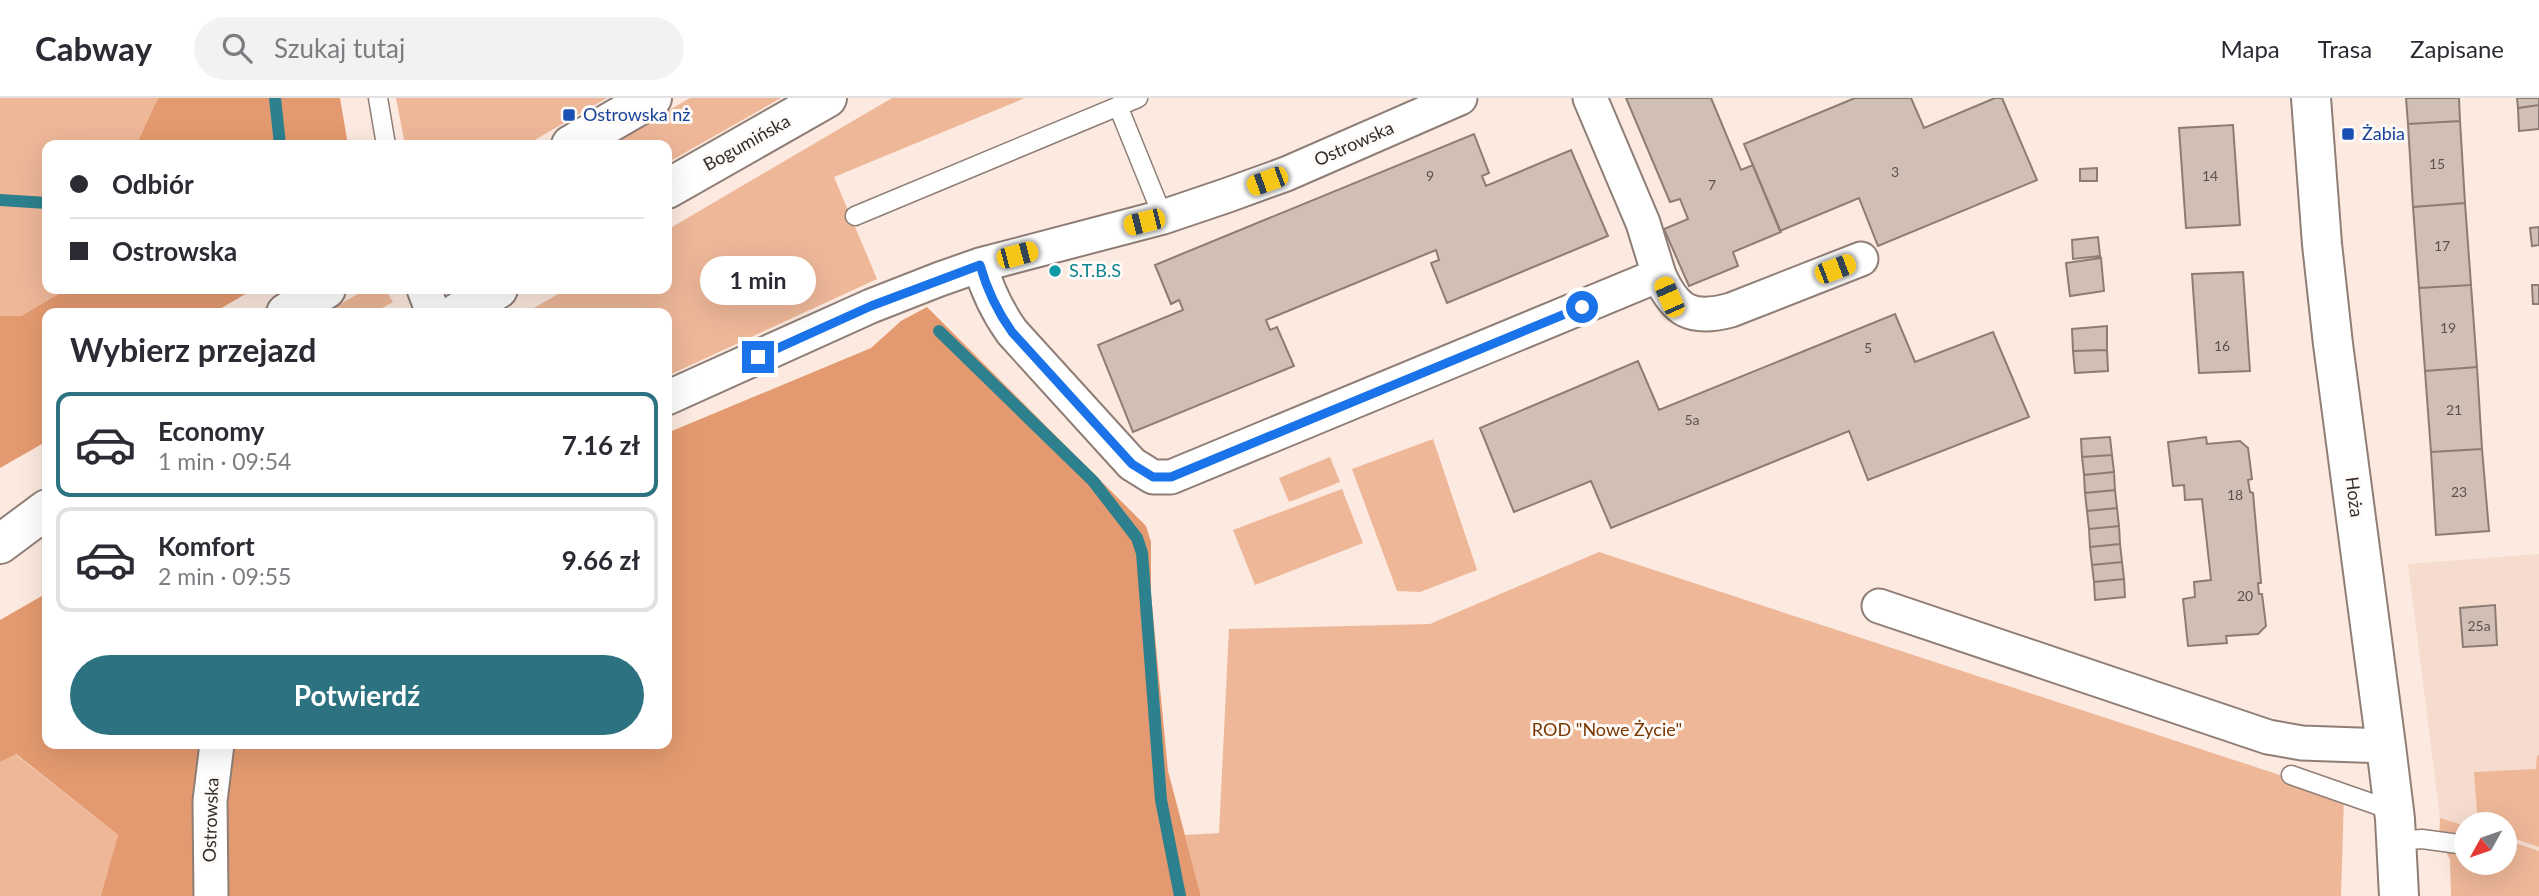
<!DOCTYPE html>
<html lang="pl">
<meta charset="utf-8">
<style>
body{margin:0;font-family:Lato,sans-serif;background:#f2f2f3;color:#2b2b33;height:100vh;display:flex;flex-direction:column;font-size:26px;white-space:nowrap}
*{box-sizing:border-box;margin:0}
p{font-size:23px;color:#7c7c81}
.icon{flex:none;width:38px;height:38px;fill:none;stroke:currentColor;stroke-width:2;stroke-linecap:round;stroke-linejoin:round}
.map{position:relative;flex:1;overflow:hidden}
.side{position:absolute;left:42px;top:210px;width:630px;height:441px;display:flex;flex-direction:column;background:#fff;border-radius:14px;box-shadow:0 7px 28px #0002}
.side>*{flex:none}
.guide{position:absolute;left:42px;top:42px;width:630px;height:154px;border-radius:14px;box-shadow:0 7px 28px #0002;display:grid;align-content:center;height:154px;padding:0 28px;background:#fff}
.needle{width:46px;rotate:230deg}
.buttons{position:absolute;left:2454px;top:714px;display:grid;gap:14px}
.buttons a{display:grid;place-items:center;width:63px;height:63px;border-radius:50%;background:#fff;box-shadow:0 7px 28px #0002;font-size:35px}
.end{position:absolute;width:32px;height:32px;margin:-16px;border:9px solid #1a73e8;background:#fff;box-shadow:0 0 0 4px #fff}
.from{border-radius:50%}
.bubble{position:absolute;height:49px;border-radius:24px;background:#fff;box-shadow:0 7px 28px #0002;font-size:23px;font-weight:700;line-height:49px;text-align:center}
.car{position:absolute;width:21px;height:42px;margin:-21px -10px;border-radius:9px;box-shadow:0 0 5px 2px #0007;background:linear-gradient(#f5c518 24%,#345 0 40%,#f5c518 0 76%,#345 0 86%,#f5c518 0)}
.guide b{display:flex;align-items:center;gap:24px;height:66px;font-size:26px}
.guide b+b{border-top:2px solid #e1e1e2}
.guide i{width:18px;height:18px;background:#2b2b33}
ul{padding:0;list-style:none}
li{display:flex;align-items:center;gap:21px;height:105px;margin:0 14px 10px;padding:0 14px;border:4px solid #e1e1e2;border-radius:14px}
li div{flex:1}
li b{display:block;font-size:26px}
li em{font-style:normal;font-weight:700}
li.on{border-color:#2d7281}
li>.icon{width:63px;height:63px;stroke-width:1.5}
h2{padding:0 28px;font-size:32px;line-height:84px}
.action{display:flex;gap:14px;margin-top:auto;padding:14px 28px}
.action a{flex:1;height:80px;border-radius:42px;background:#2d7281;color:#fff;font-size:28px;font-weight:700;line-height:80px;text-align:center}
header{display:flex;align-items:center;gap:42px;box-sizing:border-box;height:98px;padding:0 35px;background:#fff;border-bottom:2px solid #e1e1e2}
header strong{font-size:33px}
nav{display:flex;gap:38px;margin-inline-start:auto;font-size:24px}
.search{width:490px;height:63px;background:#f2f2f3;display:flex;align-items:center;gap:18px;box-sizing:border-box;padding:0 24px;border-radius:38px;color:#7c7c81;font-size:26px}
.map>svg:first-child{display:block}
.built{fill:#f6dcce}
.green{fill:#eeb798}
.forest{fill:#e49a70}
.lines{fill:none;stroke-linecap:round;stroke-linejoin:round}
.stream{stroke:#2d808d;stroke-width:12}
.building{fill:#d1bfb5;stroke:#8d7c73;stroke-width:2}
.service-casing{stroke:#8f7e75;stroke-width:21}
.minor-casing{stroke:#8f7e75;stroke-width:37}
.tertiary-casing{stroke:#8f7e75;stroke-width:42}
.service{stroke:#fff;stroke-width:18}
.minor{stroke:#fff;stroke-width:33}
.tertiary{stroke:#fff;stroke-width:38}
.route{stroke:#1a73e8;stroke-width:9}
.transit-dot{fill:#1a4fb4;stroke:#fefaf8;stroke-width:2.5}
.culture-dot{fill:#0f9aa8;stroke:#fefaf8;stroke-width:2.5}
.labels{text-anchor:middle;stroke-width:6;stroke-linejoin:round;paint-order:stroke}
.number-label{font-size:14px;fill:#5c524d}
.transit-label{font-size:18px;fill:#164399;stroke:#fefaf8;text-anchor:start}
.street-label{font-size:18px;fill:#352e2a;stroke:#fefaf8}
.culture-label{font-size:18px;fill:#0d838f;stroke:#fefaf8;text-anchor:start}
.park-label{font-size:18px;fill:#783601;stroke:#fefaf8}
</style>
<header>
<strong>Cabway</strong>
<div class="search"><svg class="icon" aria-label="search" viewBox="0 0 24 24"><circle cx="10" cy="10" r="6"/><path d="M15 15l6 6"/></svg>Szukaj tutaj</div>
<nav><a>Mapa</a><a>Trasa</a><a>Zapisane</a></nav>
</header>
<div class="map">
<svg width="2539" height="798" viewBox="0 0 2539 798">
<rect width="100%" height="100%" fill="#fce9df"/>
<path class="built" d="M 2539,456 L 2539,753 L 2504,741 L 2504,726 L 2466,726 L 2466,728 L 2440,720 L 2408,466 Z"/>
<path class="green" d="M 0,0 L 158,0 L 136,47 L 47,47 L 47,191 L 67,191 L 21,218 L 0,218 Z
M 396,0 L 607,0 L 526,47 L 405,47 Z
M 690,0 L 781,0 L 667,65 L 667,47 L 609,47 Z
M 892,0 L 1025,0 L 834,79 L 877,181 L 667,278 L 667,215 L 525,215 L 567,191 L 667,191 L 667,132 Z
M 367,191 L 385,191 L 393,204 L 373,215 L 324,215 Z
M 1433,341 L 1477,472 L 1420,494 L 1397,493 L 1352,371 Z
M 1330,359 L 1340,384 L 1289,404 L 1279,380 Z
M 1342,391 L 1363,445 L 1255,487 L 1233,432 Z
M 1599,454 L 2344,698 L 2341,798 L 1201,798 L 1185,737 L 1219,735 L 1229,531 L 1430,526 Z
M 15,656 L 118,737 L 103,798 L 0,798 L 0,664 Z
M 2539,657 L 2539,749 L 2504,737 L 2504,726 L 2478,726 L 2474,674 L 2536,671 L 2537,658 Z
M 2440,720 L 2466,728 L 2466,765 L 2504,765 L 2504,741 L 2539,753 L 2539,798 L 2451,798 L 2450,761 L 2439,743 Z"/>
<path class="forest" d="M 158,0 L 340,0 L 348,47 L 136,47 Z
M 67,191 L 254,191 L 213,215 L 47,215 L 47,343 L 0,370 L 0,218 L 21,218 Z
M 927,209 L 1146,428 L 1151,444 L 1151,496 L 1168,673 L 1201,798 L 101,798 L 118,737 L 16,656 L 0,664 L 0,522 L 47,495 L 47,646 L 667,646 L 667,335 L 871,250 L 901,223 Z"/>
<g class="lines">
<path class="stream" d="M 275,0 L 280,47
M 0,102 L 47,105
M 939,233 L 1093,383 L 1137,440 L 1142,455 L 1161,702 L 1180,798"/>
</g>
<path class="building" d="M 1626,0 L 1711,0 L 1741,72 L 1753,67 L 1781,134 L 1733,154 L 1738,168 L 1689,188 L 1664,131 L 1688,121 L 1680,101 L 1670,104 Z
M 1855,0 L 1911,0 L 1924,30 L 1995,0 L 2002,0 L 2037,82 L 1878,148 L 1859,100 L 1780,133 L 1744,46 Z
M 2406,0 L 2459,0 L 2460,23 L 2408,26 Z
M 2517,0 L 2539,0 L 2539,7 L 2518,10 Z
M 2539,7 L 2539,31 L 2519,33 L 2518,10 Z
M 2460,23 L 2465,105 L 2413,109 L 2408,26 Z
M 2233,27 L 2240,127 L 2186,130 L 2179,30 Z
M 1474,36 L 1489,75 L 1482,78 L 1486,88 L 1571,52 L 1608,138 L 1447,205 L 1431,165 L 1439,162 L 1436,152 L 1266,222 L 1270,232 L 1277,229 L 1294,268 L 1133,334 L 1098,247 L 1183,212 L 1179,202 L 1171,206 L 1155,167 Z
M 2097,70 L 2097,83 L 2080,83 L 2080,71 Z
M 2465,105 L 2471,187 L 2419,190 L 2413,109 Z
M 2539,129 L 2539,147 L 2532,148 L 2530,130 Z
M 2098,139 L 2100,158 L 2073,161 L 2072,142 Z
M 2101,160 L 2104,193 L 2070,198 L 2066,165 Z
M 2243,174 L 2250,273 L 2199,275 L 2192,176 Z
M 2471,187 L 2477,269 L 2425,273 L 2419,190 Z
M 2532,187 L 2539,187 L 2539,206 L 2533,206 Z
M 1895,216 L 1915,264 L 1993,234 L 2029,319 L 1868,382 L 1849,333 L 1611,430 L 1591,383 L 1514,414 L 1480,330 L 1638,263 L 1659,312 Z
M 2107,228 L 2107,252 L 2073,253 L 2072,231 Z
M 2107,252 L 2108,273 L 2075,275 L 2073,253 Z
M 2477,269 L 2482,351 L 2431,354 L 2425,273 Z
M 2110,339 L 2112,357 L 2082,359 L 2081,341 Z
M 2206,339 L 2207,346 L 2240,343 L 2248,350 L 2252,381 L 2248,382 L 2250,394 L 2253,395 L 2261,485 L 2258,485 L 2259,496 L 2262,496 L 2266,528 L 2258,536 L 2226,538 L 2227,545 L 2188,548 L 2183,501 L 2195,499 L 2194,484 L 2211,482 L 2202,401 L 2185,402 L 2184,387 L 2173,388 L 2168,344 Z
M 2482,351 L 2489,433 L 2436,437 L 2431,354 Z
M 2112,357 L 2114,374 L 2084,377 L 2082,359 Z
M 2114,374 L 2115,392 L 2085,395 L 2084,377 Z
M 2115,392 L 2117,410 L 2087,413 L 2085,395 Z
M 2117,410 L 2119,428 L 2089,431 L 2087,413 Z
M 2119,428 L 2120,446 L 2090,449 L 2089,431 Z
M 2120,446 L 2122,464 L 2092,467 L 2090,449 Z
M 2122,464 L 2124,481 L 2094,484 L 2092,467 Z
M 2124,481 L 2125,499 L 2095,502 L 2094,484 Z
M 2495,507 L 2497,547 L 2463,549 L 2460,510 Z"/>
<g class="lines">
<defs>
<path id="service" d="M 378,0 L 386,47
M 1118,8 L 1163,119
M 855,118 L 1138,0
M 2291,677 L 2394,713
M 2396,743 L 2422,741 L 2466,747"/>
<path id="minor" d="M 1590,0 L 1643,125 L 1659,177
M 980,167 C 987,192 997,213 1012,234 L 1132,366 L 1153,379 L 1171,379 L 1659,177 C 1675,213 1691,223 1731,212 L 1861,161
M 424,191 L 433,215
M 667,300 L 871,208 L 940,181 L 980,167 L 1163,119 L 1228,97 L 1286,76 L 1460,0
M 1879,508 L 2268,639 L 2302,645 L 2386,648
M 211,798 L 210,703 L 217,646"/>
<path id="tertiary" d="M 2311,0 L 2322,146 L 2333,246 L 2386,648 L 2395,721 L 2399,798
M 571,47 L 652,0
M 667,91 L 827,0
M 286,215 L 326,191
M 457,215 L 498,191
M 0,446 L 47,411"/>
</defs>
<use href="#service" class="service-casing"/>
<use href="#minor" class="minor-casing"/>
<use href="#tertiary" class="tertiary-casing"/>
<use href="#service" class="service"/>
<use href="#minor" class="minor"/>
<use href="#tertiary" class="tertiary"/>
</g>
<g class="lines">
<path class="route" d="M 758,259 L 871,208 L 980,167 C 987,192 997,213 1012,234 L 1132,366 L 1153,379 L 1171,379 L 1582,209"/>
</g>
<g class="transit-dot">
<rect x="562" y="10" width="14" height="14" rx="3.5"/>
<rect x="2341" y="29" width="14" height="14" rx="3.5"/>
</g>
<circle class="culture-dot" cx="1055" cy="173" r="7"/>
<g class="labels">
<g class="number-label">
<text x="2437" y="71">15</text>
<text x="1895" y="79">3</text>
<text x="1430" y="83">9</text>
<text x="2210" y="83">14</text>
<text x="1712" y="92">7</text>
<text x="2442" y="153">17</text>
<text x="2448" y="235">19</text>
<text x="2222" y="253">16</text>
<text x="1868" y="255">5</text>
<text x="2454" y="317">21</text>
<text x="1692" y="327">5a</text>
<text x="2459" y="399">23</text>
<text x="2235" y="402">18</text>
<text x="2245" y="503">20</text>
<text x="2479" y="533">25a</text>
</g>
<g class="transit-label">
<text x="583" y="23">Ostrowska nż</text>
<text x="2362" y="42">Żabia</text>
</g>
<g class="street-label">
<text transform="translate(747 45) rotate(-29)" y="6">Bogumińska</text>
<text transform="translate(1354 46) rotate(-24)" y="6">Ostrowska</text>
<text transform="translate(2354 399) rotate(83)" y="6">Hoża</text>
<text transform="translate(211 722) rotate(-88)" y="6">Ostrowska</text>
</g>
<g class="culture-label">
<text x="1069" y="179">S.T.B.S</text>
</g>
<g class="park-label">
<text x="1607" y="638">ROD "Nowe Życie"</text>
</g>
</g>
</svg>
<div class="buttons">
<a><svg class="needle" viewBox="-14 -14 28 28"><path d="M0-13l5 13h-10z" fill="#e53935"/><path d="M0 13l5-13h-10z" fill="#7c7c81"/></svg></a>
</div>
<i class="end from" style="left:1582px;top:209px"></i>
<i class="end" style="left:758px;top:259px"></i>
<div class="bubble" style="left:700px;top:158px;width:116px">1 min</div>
<i class="car" style="left:1267px;top:83px;rotate:250deg"></i>
<i class="car" style="left:1144px;top:124px;rotate:256deg"></i>
<i class="car" style="left:1017px;top:157px;rotate:75deg"></i>
<i class="car" style="left:1835px;top:171px;rotate:69deg"></i>
<i class="car" style="left:1669px;top:199px;rotate:336deg"></i>
<div class="guide">
<b><i class="from"></i>Odbiór</b>
<b><i></i>Ostrowska</b>
</div>
<section class="side">
<h2>Wybierz przejazd</h2>
<ul>
<li class="on"><svg class="icon" aria-label="car" viewBox="0 0 24 24"><path d="M5 17H2v-5l4-1 3-4h7l3 4 3 1v5h-3M9 17h6M6 11h13"/><circle cx="7" cy="17" r="2"/><circle cx="17" cy="17" r="2"/></svg><div><b>Economy</b><p>1 min · 09:54</p></div><em>7.16 zł</em></li>
<li><svg class="icon" aria-label="car" viewBox="0 0 24 24"><path d="M5 17H2v-5l4-1 3-4h7l3 4 3 1v5h-3M9 17h6M6 11h13"/><circle cx="7" cy="17" r="2"/><circle cx="17" cy="17" r="2"/></svg><div><b>Komfort</b><p>2 min · 09:55</p></div><em>9.66 zł</em></li>
</ul>
<div class="action"><a>Potwierdź</a></div>
</section>
</div>
